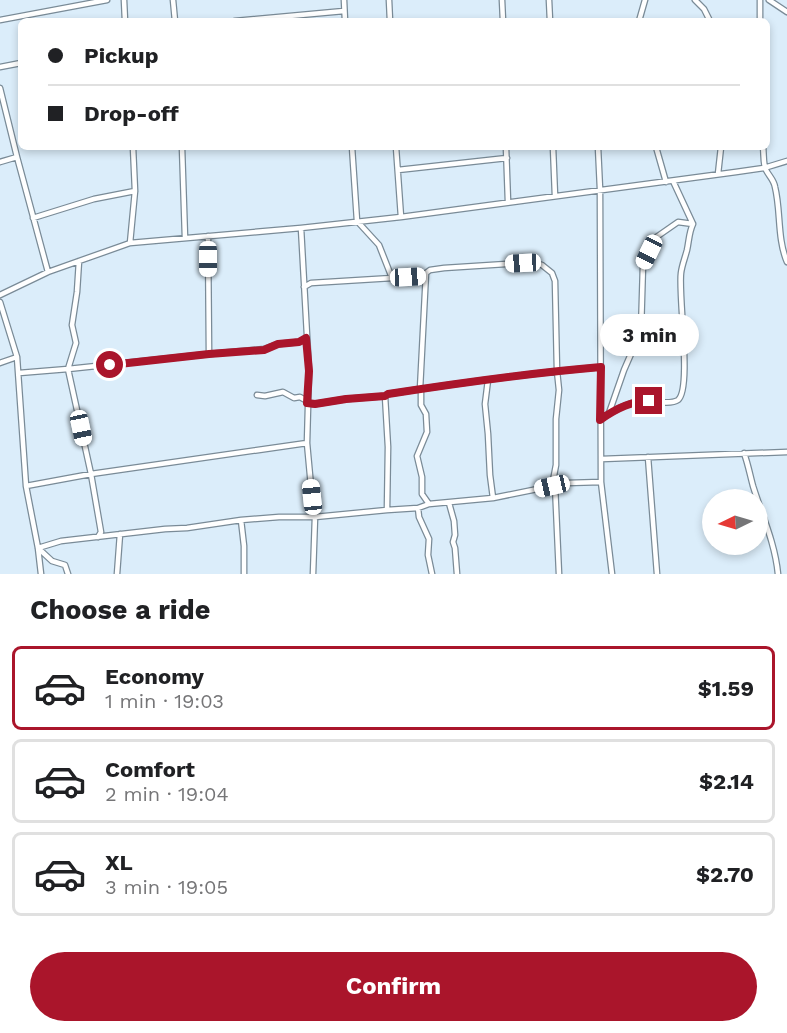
<!DOCTYPE html>
<meta charset="utf-8">
<style>
body{margin:0;font-family:"Work Sans",sans-serif;background:#f6f6f6;color:#202124;height:100vh;display:flex;flex-direction:column;font-size:22px;white-space:nowrap}
*{box-sizing:border-box;margin:0}
p{font-size:20px;color:#757577}
.icon{flex:none;width:33px;height:33px;fill:none;stroke:currentColor;stroke-width:2;stroke-linecap:round;stroke-linejoin:round}
.map{position:relative;height:574px;overflow:hidden}
.details{display:flex;flex-direction:column;background:#fff;flex:1}
.details>*{flex:none}
.top-card{position:absolute;left:18px;top:18px;width:752px;height:132px;border-radius:9px;box-shadow:0 3px 9px #0003;display:grid;align-content:center;height:132px;padding:0 30px;background:#fff}
.needle{width:39px;rotate:265deg}
.buttons{position:absolute;left:702px;top:489px;display:grid;gap:12px}
.buttons a{display:grid;place-items:center;width:66px;height:66px;border-radius:50%;background:#fff;box-shadow:0 3px 9px #0003;font-size:30px}
.end{position:absolute;width:27px;height:27px;margin:-14px;border:8px solid #aa152b;background:#fff;box-shadow:0 0 0 3px #fff}
.from{border-radius:50%}
.bubble{position:absolute;height:42px;border-radius:21px;background:#fff;box-shadow:0 3px 9px #0003;font-size:20px;font-weight:700;line-height:42px;text-align:center}
.car{position:absolute;width:18px;height:36px;margin:-18px -9px;border-radius:8px;box-shadow:0 0 4px 2px #0007;background:linear-gradient(#fff 24%,#345 0 40%,#fff 0 76%,#345 0 86%,#fff 0)}
.top-card b{display:flex;align-items:center;gap:21px;height:57px;font-size:22px}
.top-card b+b{border-top:2px solid #e0e0e0}
.top-card i{width:15px;height:15px;background:#202124}
ul{padding:0;list-style:none}
li{display:flex;align-items:center;gap:18px;height:84px;margin:0 12px 9px;padding:0 18px;border:3px solid #e0e0e0;border-radius:9px}
li div{flex:1}
li b{display:block;font-size:22px}
li em{font-style:normal;font-weight:700}
li.on{border-color:#aa152b}
li>.icon{width:54px;height:54px;stroke-width:1.5}
h2{padding:0 30px;font-size:27px;line-height:72px}
.primary-button{display:flex;gap:12px;margin-top:auto;padding:12px 30px}
.primary-button a{flex:1;height:69px;border-radius:36px;background:#aa152b;color:#fff;font-size:24px;font-weight:700;line-height:69px;text-align:center}
.map>svg:first-child{display:block}
.lines{fill:none;stroke-linecap:round;stroke-linejoin:round}
.minor-casing{stroke:#7a8b97;stroke-width:7}
.minor{stroke:#fff;stroke-width:4.5}
.route{stroke:#aa152b;stroke-width:8}
</style>
<div class="map">
<svg width="787" height="574" viewBox="0 0 787 574">
<rect width="100%" height="100%" fill="#dbedfa"/>
<g class="lines">
<defs>
<path id="minor" d="M 124,0 L 125,21
M 173,0 L 175,21
M 344,0 L 345,21
M 389,0 L 390,21
M 502,0 L 503,21
M 549,0 L 550,21
M 695,0 L 704,9 L 710,21
M 769,0 L 787,12
M 0,20 L 107,0
M 235,21 L 344,11
M 639,21 L 645,0
M 760,21 L 760,0
M 0,67 L 21,63
M 0,88 L 17,157 L 48,272
M 182,147 L 185,238
M 352,147 L 357,221 L 379,245 L 392,278
M 396,147 L 401,217
M 506,147 L 508,202
M 553,147 L 555,196
M 598,147 L 600,189 L 601,482 L 612,574
M 656,147 L 666,182
M 763,147 C 764,154 763,165 766,170 C 769,176 774,180 775,187 C 781,211 777,238 787,262
M 0,162 L 17,157
M 398,170 L 507,158
M 718,174 L 721,147
M 33,218 L 94,199 L 135,191
M 301,228 L 309,371 L 307,443 L 312,497 L 315,517 L 313,574
M 208,236 L 209,354
M 130,243 L 135,191 L 133,147
M 79,261 L 77,292 L 72,325 L 76,343 L 68,369 L 91,474 L 101,532 L 98,537
M 304,287 L 311,283 L 425,276
M 0,295 L 48,272 L 130,243 L 301,228 L 401,217 L 736,172 L 764,168 L 787,161
M 0,302 L 17,357 L 26,486 L 38,548 L 41,574
M 0,363 L 17,357
M 19,373 L 68,369 L 209,354 L 264,349 L 278,344 L 299,342 L 306,338
M 488,380 L 485,404 L 488,434 L 490,475 L 493,498
M 420,389 L 426,273 L 430,270 L 444,268 L 523,263 L 535,263 L 542,265 L 552,273 L 555,281 L 557,371 L 559,390 L 556,419 L 556,465 L 552,486
M 421,389 L 421,405 L 426,414 L 427,432 L 417,456 L 422,477 L 422,494 L 429,504
M 257,395 L 265,396 L 283,392 L 294,398 L 300,397 L 307,401
M 385,396 L 388,447 L 387,510
M 307,403 L 315,404 L 346,399 L 385,396 L 388,394 C 459,383 530,373 601,367
M 609,413 L 624,370 L 641,331 L 643,265 L 655,238 L 678,222 L 693,224
M 600,420 C 612,411 627,403 642,401 C 651,401 671,405 678,400 C 692,389 678,295 681,273 C 682,265 685,258 687,250 C 689,241 689,232 693,224 L 673,181
M 744,453 C 748,464 750,475 753,486 C 762,515 775,543 778,574
M 648,457 L 657,574
M 602,459 L 787,452
M 555,485 L 559,574
M 26,486 L 91,474 L 307,443
M 449,503 L 454,521 L 455,535 L 453,542 L 455,548 L 457,574
M 418,508 L 419,517 L 429,539 L 428,555 L 432,574
M 241,520 L 244,546 L 244,574
M 38,548 L 61,541 L 165,529 L 187,528 L 241,520 L 279,517 L 315,517 L 387,510 L 418,508 L 429,504 L 493,498 L 567,483 L 601,482
M 38,548 L 52,561 L 65,565 L 68,574
M 117,574 L 120,534"/>
</defs>
<use href="#minor" class="minor-casing"/>
<use href="#minor" class="minor"/>
</g>
<g class="lines">
<path class="route" d="M 110,365 L 209,354 L 264,350 L 278,344 L 299,342 L 306,338 L 309,371 L 307,403 L 315,404 L 346,399 L 385,396 L 388,394 C 459,383 530,373 601,367 L 600,420 C 615,409 631,401 649,401"/>
</g>
</svg>
<div class="buttons">
<a><svg class="needle" viewBox="-14 -14 28 28"><path d="M0-13l5 13h-10z" fill="#e53935"/><path d="M0 13l5-13h-10z" fill="#757577"/></svg></a>
</div>
<i class="end from" style="left:110px;top:365px"></i>
<i class="end" style="left:649px;top:401px"></i>
<div class="bubble" style="left:600px;top:314px;width:99px">3 min</div>
<i class="car" style="left:649px;top:252px;rotate:206deg"></i>
<i class="car" style="left:208px;top:259px;rotate:180deg"></i>
<i class="car" style="left:523px;top:263px;rotate:267deg"></i>
<i class="car" style="left:408px;top:277px;rotate:87deg"></i>
<i class="car" style="left:81px;top:428px;rotate:168deg"></i>
<i class="car" style="left:552px;top:486px;rotate:257deg"></i>
<i class="car" style="left:312px;top:497px;rotate:354deg"></i>
<div class="top-card">
<b><i class="from"></i>Pickup</b>
<b><i></i>Drop-off</b>
</div>
</div>
<section class="details">
<h2>Choose a ride</h2>
<ul>
<li class="on"><svg class="icon" aria-label="car" viewBox="0 0 24 24"><path d="M5 17H2v-5l4-1 3-4h7l3 4 3 1v5h-3M9 17h6M6 11h13"/><circle cx="7" cy="17" r="2"/><circle cx="17" cy="17" r="2"/></svg><div><b>Economy</b><p>1 min · 19:03</p></div><em>$1.59</em></li>
<li><svg class="icon" aria-label="car" viewBox="0 0 24 24"><path d="M5 17H2v-5l4-1 3-4h7l3 4 3 1v5h-3M9 17h6M6 11h13"/><circle cx="7" cy="17" r="2"/><circle cx="17" cy="17" r="2"/></svg><div><b>Comfort</b><p>2 min · 19:04</p></div><em>$2.14</em></li>
<li><svg class="icon" aria-label="car" viewBox="0 0 24 24"><path d="M5 17H2v-5l4-1 3-4h7l3 4 3 1v5h-3M9 17h6M6 11h13"/><circle cx="7" cy="17" r="2"/><circle cx="17" cy="17" r="2"/></svg><div><b>XL</b><p>3 min · 19:05</p></div><em>$2.70</em></li>
</ul>
<div class="primary-button"><a>Confirm</a></div>
</section>
